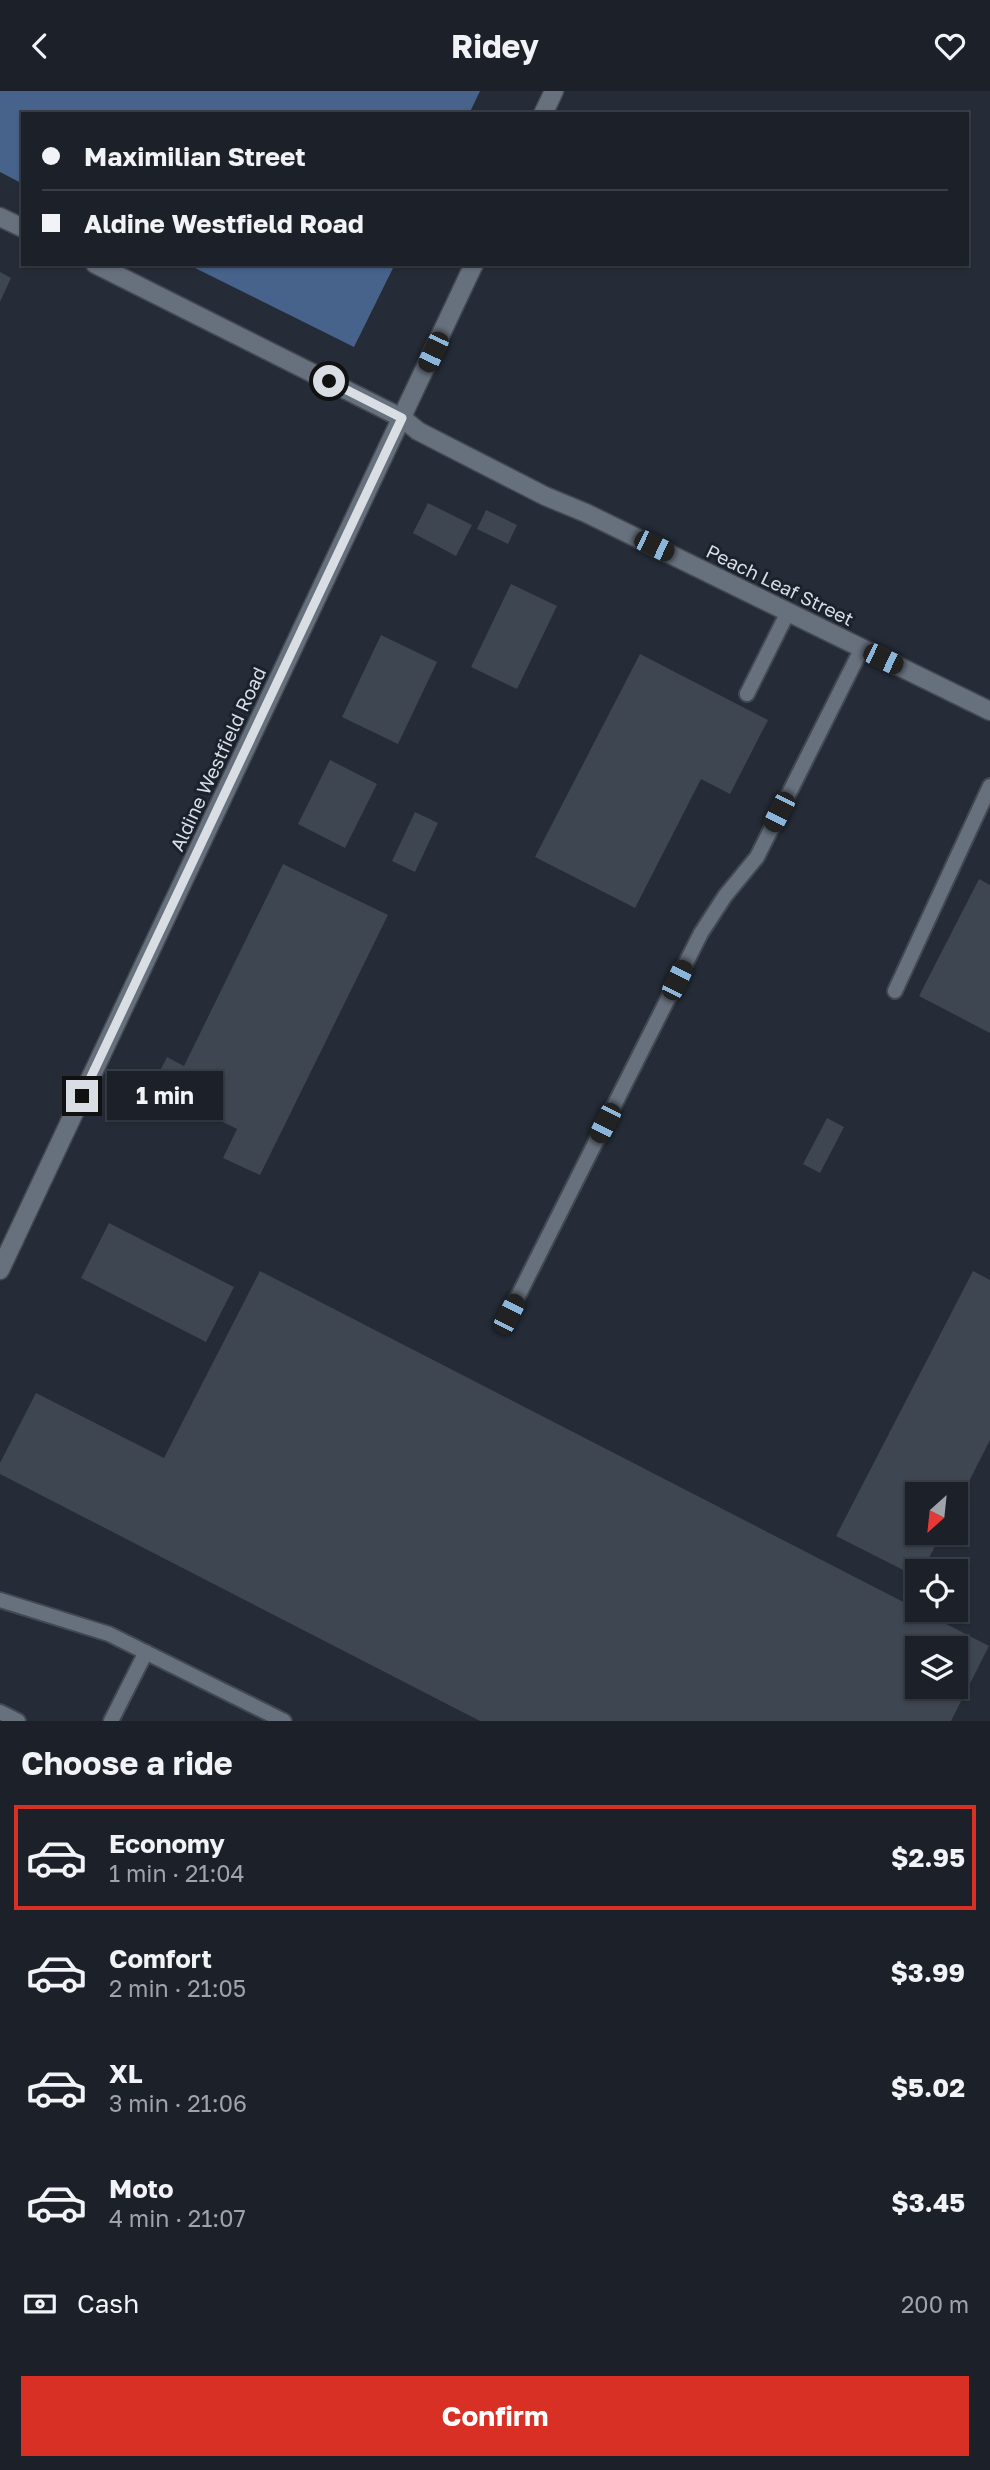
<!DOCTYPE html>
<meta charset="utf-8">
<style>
body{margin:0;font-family:"Golos Text",sans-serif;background:#252931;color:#f1f3f6;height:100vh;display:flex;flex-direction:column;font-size:26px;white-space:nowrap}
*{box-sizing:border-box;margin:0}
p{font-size:23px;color:#a0a3a8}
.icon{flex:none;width:38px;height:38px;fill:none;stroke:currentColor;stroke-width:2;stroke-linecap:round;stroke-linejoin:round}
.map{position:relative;height:1630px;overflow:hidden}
.side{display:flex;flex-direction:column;background:#1c2129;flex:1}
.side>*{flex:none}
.banner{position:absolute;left:21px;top:21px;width:948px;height:154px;border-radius:0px;box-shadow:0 2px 5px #0004,0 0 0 2px #3a3e46;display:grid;align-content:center;height:154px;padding:0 21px;background:#1c2129}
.needle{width:46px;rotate:207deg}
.buttons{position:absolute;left:905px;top:1391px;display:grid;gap:14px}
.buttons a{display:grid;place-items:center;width:63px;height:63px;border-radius:0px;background:#1c2129;box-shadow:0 2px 5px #0004,0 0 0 2px #3a3e46;font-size:35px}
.end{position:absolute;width:32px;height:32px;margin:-16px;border:9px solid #d9dee5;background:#111;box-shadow:0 0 0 4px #111}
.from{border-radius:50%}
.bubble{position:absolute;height:49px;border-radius:0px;background:#1c2129;box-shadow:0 2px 5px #0004,0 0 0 2px #3a3e46;font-size:23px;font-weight:700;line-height:49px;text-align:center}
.car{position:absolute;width:21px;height:42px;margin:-21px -10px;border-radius:9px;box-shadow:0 0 5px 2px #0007;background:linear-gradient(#222 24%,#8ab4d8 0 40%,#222 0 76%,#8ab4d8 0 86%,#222 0)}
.banner b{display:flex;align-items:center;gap:24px;height:66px;font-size:26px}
.banner b+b{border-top:2px solid #3a3e46}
.banner i{width:18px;height:18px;background:#f1f3f6}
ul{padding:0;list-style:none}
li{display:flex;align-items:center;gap:21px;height:105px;margin:0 14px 10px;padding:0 7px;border:4px solid transparent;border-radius:0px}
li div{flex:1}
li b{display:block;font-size:26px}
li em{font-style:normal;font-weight:700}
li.selected{border-color:#d93025}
li>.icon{width:63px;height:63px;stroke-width:1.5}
h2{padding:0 21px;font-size:32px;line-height:84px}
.pay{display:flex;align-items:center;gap:18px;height:77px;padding:0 21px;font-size:26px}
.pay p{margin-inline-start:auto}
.button{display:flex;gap:14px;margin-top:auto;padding:14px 21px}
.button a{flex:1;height:80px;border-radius:0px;background:#d93025;color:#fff;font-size:28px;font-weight:700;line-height:80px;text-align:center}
header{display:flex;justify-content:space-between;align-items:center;height:91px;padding:0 21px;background:#1c2129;font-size:32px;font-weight:700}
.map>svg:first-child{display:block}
.forest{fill:#47628b}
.building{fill:#3e4652;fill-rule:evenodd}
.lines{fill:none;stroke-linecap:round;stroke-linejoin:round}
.service-casing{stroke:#434952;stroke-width:18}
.minor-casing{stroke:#434952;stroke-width:21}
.secondary-casing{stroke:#434952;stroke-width:21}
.service{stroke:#67707d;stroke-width:14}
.minor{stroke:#67707d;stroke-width:18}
.secondary{stroke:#67707d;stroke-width:18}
.route{stroke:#d9dee5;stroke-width:9}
.labels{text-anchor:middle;stroke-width:6;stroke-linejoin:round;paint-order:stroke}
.street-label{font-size:19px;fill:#d9dee5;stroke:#1b222d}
</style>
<header><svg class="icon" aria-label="back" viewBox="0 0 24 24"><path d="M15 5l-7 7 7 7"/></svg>Ridey<svg class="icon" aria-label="heart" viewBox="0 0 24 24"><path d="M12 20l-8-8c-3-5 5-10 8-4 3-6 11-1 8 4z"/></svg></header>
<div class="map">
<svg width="990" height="1630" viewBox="0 0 990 1630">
<rect width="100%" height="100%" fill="#252c37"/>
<path class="forest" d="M 0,0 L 480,0 L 469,23 L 23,23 L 23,93 L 0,81 Z
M 187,173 L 395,173 L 354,256 Z"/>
<path class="building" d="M 0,181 L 11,187 L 0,211 Z
M 428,412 L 472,434 L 456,465 L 413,442 Z
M 486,419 L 517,434 L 508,453 L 477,438 Z
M 511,493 L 557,515 L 517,598 L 471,576 Z
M 381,544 L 437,571 L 398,653 L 342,626 Z
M 640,563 L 768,629 L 730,703 L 701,688 L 635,817 L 535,766 Z
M 330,669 L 377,693 L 345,757 L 298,733 Z
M 415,721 L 438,732 L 415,781 L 392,770 Z
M 283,773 L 388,824 L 260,1084 L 223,1067 L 237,1038 L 152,996 L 167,966 L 184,975 Z
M 979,788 L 990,794 L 990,942 L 919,905 Z
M 827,1027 L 844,1036 L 820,1082 L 803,1073 Z
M 109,1132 L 234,1196 L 206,1251 L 81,1187 Z
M 260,1180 L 989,1555 L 951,1630 L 480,1630 L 0,1383 L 0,1372 L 36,1302 L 164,1367 ZM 917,1558 L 956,1558 L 956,1596 L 917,1596 Z
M 973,1180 L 990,1189 L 990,1349 L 956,1416 L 956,1404 L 917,1404 L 917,1442 L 942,1442 L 922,1480 L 917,1480 L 917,1486 L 836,1445 Z"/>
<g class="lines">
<defs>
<path id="service" d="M 747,603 L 788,521
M 895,900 L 990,695
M 509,1223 L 701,842 L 725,805 L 757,766 L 862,557
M 0,1509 L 109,1543 L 284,1630
M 0,1621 L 18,1630
M 111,1630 L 146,1561"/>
<path id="minor" d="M 0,126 L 23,137
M 95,173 L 402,327 L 418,340 L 545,405 L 586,422 L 990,620"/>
<path id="secondary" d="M 543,23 L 554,0
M 0,1179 L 474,173"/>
</defs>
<use href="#service" class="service-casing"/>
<use href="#minor" class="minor-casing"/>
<use href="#secondary" class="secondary-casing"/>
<use href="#service" class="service"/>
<use href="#minor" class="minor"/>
<use href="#secondary" class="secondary"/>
</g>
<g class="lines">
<path class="route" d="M 82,1005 L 402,327 L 329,290"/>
</g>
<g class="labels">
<g class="street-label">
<text transform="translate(780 494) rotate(26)" y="7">Peach Leaf Street</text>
<text transform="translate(218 668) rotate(-65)" y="7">Aldine Westfield Road</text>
</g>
</g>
</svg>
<div class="buttons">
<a><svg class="needle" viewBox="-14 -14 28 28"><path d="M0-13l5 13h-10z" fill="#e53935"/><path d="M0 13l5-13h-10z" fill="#a0a3a8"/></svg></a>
<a><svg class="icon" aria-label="locate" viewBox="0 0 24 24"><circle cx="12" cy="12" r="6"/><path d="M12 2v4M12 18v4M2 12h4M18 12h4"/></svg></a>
<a><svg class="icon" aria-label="layers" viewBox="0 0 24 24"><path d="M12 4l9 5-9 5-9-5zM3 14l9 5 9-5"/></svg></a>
</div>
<i class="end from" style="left:329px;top:290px"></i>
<i class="end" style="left:82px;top:1005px"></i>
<div class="bubble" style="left:107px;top:980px;width:116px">1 min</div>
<i class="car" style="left:433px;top:261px;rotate:205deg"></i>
<i class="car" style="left:654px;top:455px;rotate:116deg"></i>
<i class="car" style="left:883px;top:568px;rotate:116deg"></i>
<i class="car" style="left:779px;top:721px;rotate:207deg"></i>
<i class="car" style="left:677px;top:889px;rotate:26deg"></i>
<i class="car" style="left:605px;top:1032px;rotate:207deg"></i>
<i class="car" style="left:509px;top:1223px;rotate:27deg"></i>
<div class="banner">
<b><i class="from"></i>Maximilian Street</b>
<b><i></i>Aldine Westfield Road</b>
</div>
</div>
<section class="side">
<h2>Choose a ride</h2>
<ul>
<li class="selected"><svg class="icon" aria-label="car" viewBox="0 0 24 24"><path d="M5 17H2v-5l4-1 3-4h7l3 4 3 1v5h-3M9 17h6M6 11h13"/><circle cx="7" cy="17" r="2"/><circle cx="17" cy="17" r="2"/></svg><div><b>Economy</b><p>1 min · 21:04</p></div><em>$2.95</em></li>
<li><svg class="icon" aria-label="car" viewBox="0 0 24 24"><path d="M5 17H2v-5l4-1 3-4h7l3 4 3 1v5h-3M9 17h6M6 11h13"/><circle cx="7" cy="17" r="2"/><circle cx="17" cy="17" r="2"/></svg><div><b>Comfort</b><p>2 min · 21:05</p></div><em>$3.99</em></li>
<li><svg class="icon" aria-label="car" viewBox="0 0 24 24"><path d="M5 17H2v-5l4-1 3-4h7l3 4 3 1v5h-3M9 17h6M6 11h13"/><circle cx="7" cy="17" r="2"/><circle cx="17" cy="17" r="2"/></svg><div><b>XL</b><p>3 min · 21:06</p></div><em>$5.02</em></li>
<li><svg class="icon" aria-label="car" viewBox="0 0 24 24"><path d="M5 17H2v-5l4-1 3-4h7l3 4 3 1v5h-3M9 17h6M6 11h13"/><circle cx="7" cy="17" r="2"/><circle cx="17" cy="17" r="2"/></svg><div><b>Moto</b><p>4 min · 21:07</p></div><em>$3.45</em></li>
</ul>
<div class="pay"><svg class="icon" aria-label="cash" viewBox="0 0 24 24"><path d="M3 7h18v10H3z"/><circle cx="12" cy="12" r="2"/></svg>Cash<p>200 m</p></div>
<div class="button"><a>Confirm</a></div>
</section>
